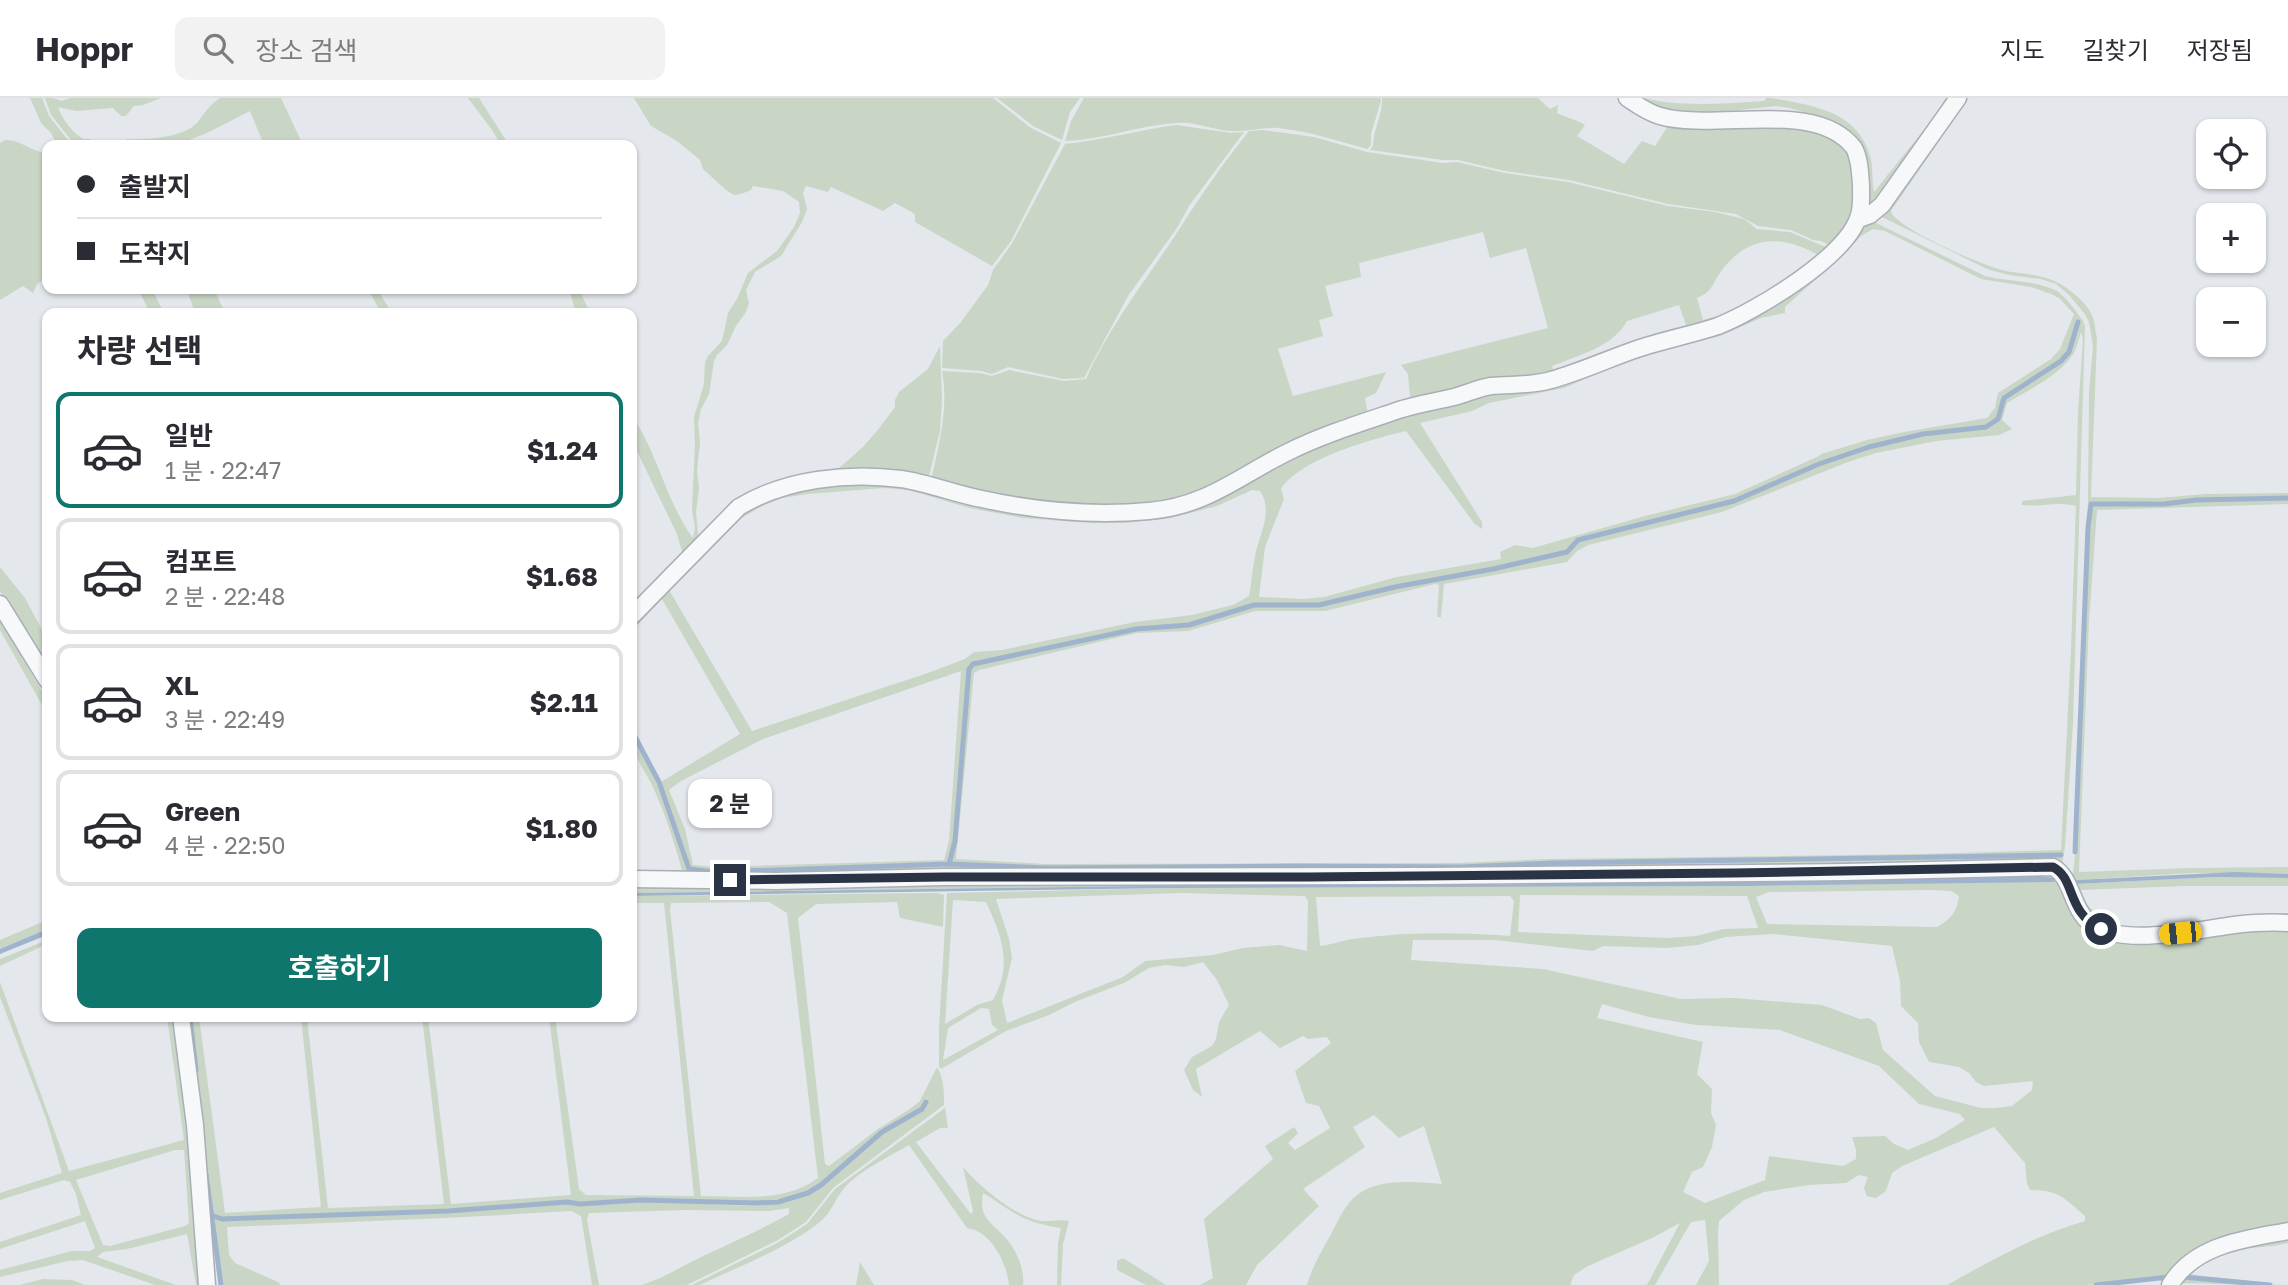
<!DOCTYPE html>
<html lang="ko">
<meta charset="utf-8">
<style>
body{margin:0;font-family:"Golos Text","Noto Sans KR",sans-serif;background:#f2f2f3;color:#2b2b33;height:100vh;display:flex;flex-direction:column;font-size:26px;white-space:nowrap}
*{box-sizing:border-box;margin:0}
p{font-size:23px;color:#7c7c81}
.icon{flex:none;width:38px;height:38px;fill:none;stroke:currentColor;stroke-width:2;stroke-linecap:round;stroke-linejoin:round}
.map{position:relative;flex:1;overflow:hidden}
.details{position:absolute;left:42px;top:210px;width:595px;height:714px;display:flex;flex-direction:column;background:#fff;border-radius:14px;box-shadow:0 2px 5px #0004}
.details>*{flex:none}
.top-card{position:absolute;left:42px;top:42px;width:595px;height:154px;border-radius:14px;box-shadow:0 2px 5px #0004;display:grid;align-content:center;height:154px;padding:0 35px;background:#fff}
.buttons{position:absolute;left:2196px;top:21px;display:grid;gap:14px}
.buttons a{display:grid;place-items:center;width:70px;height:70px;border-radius:14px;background:#fff;box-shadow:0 2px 5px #0004;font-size:35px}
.end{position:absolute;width:32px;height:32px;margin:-16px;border:9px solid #2b3445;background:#fff;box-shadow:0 0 0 4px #fff}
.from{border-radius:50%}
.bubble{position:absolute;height:49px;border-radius:14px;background:#fff;box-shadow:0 2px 5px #0004;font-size:23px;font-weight:700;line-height:49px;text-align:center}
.car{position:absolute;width:21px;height:42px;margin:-21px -10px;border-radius:9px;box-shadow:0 0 5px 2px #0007;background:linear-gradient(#f5c518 24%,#345 0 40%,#f5c518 0 76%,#345 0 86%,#f5c518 0)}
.top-card b{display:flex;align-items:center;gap:24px;height:66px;font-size:26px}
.top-card b+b{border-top:2px solid #e1e1e2}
.top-card i{width:18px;height:18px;background:#2b2b33}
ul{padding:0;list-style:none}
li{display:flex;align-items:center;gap:21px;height:116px;margin:0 14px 10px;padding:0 21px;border:4px solid #e1e1e2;border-radius:14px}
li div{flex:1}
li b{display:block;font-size:26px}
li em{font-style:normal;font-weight:700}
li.selected{border-color:#0f766e}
li>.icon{width:63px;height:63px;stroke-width:1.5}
h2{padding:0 35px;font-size:32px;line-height:84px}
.primary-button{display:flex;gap:14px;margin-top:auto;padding:14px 35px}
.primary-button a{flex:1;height:80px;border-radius:14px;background:#0f766e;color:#fff;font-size:28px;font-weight:700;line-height:80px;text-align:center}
header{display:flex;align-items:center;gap:42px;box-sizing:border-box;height:98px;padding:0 35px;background:#fff;border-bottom:2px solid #e1e1e2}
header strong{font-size:33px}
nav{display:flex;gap:38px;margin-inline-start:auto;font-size:24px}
.search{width:490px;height:63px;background:#f2f2f3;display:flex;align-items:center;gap:18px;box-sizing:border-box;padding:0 24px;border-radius:14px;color:#7c7c81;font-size:26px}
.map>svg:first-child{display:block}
.green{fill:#c9d6c5;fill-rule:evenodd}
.water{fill:#9fb4cc}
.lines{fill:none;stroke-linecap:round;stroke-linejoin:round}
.stream{stroke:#9fb4cc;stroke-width:5}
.street-casing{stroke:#a9aeb7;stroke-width:19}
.street{stroke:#f7f8fa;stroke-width:16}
.route{stroke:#2b3445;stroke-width:9}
</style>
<header>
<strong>Hoppr</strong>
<div class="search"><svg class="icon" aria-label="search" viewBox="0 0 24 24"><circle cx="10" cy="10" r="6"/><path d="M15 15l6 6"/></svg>장소 검색</div>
<nav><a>지도</a><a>길찾기</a><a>저장됨</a></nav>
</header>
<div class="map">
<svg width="2288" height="1187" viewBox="0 0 2288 1187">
<rect width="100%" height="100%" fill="#e4e7ec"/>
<path class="green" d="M 30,0 L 42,0 L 49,18 L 72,47 L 57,47 L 51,35 L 41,25 Z
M 45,0 L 53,0 L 62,3 L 70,0 L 161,0 L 143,7 L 134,8 L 126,18 L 121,18 L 113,10 L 76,13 L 58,9 C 62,21 72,34 83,41 L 90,41 L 92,47 L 75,47 L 51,17 Z
M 220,0 L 281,0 L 303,47 L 264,47 L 250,13 L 207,35 L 184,44 L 184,47 L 128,47 L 126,41 C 145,42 183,40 197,25 C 205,15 208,8 220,0 Z
M 468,0 L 479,0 L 509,47 L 501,47 L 492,32 Z
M 634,0 L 993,0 L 1031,30 L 1061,45 L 1011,143 L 992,168 L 915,124 L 915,116 L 895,105 L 883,113 L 831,89 L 828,94 L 806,88 L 803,95 L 807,111 L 802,124 L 781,158 L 755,174 L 746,192 L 749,205 L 746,214 L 736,228 L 727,247 L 717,257 L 714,263 L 709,296 L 701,311 L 698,325 L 700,345 L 697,372 L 699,390 L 696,414 L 698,436 L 697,443 L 683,457 L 677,436 L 632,343 L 632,318 C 658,355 666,404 693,440 L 695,430 L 692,412 L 695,346 L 694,319 L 704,286 L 705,264 L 708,258 L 722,243 L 728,215 L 737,201 L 748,175 L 777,153 L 794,129 L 800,115 L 799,104 L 783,93 L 753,88 L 751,92 L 741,96 L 734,97 L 726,92 L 703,71 L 700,62 L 677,43 L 651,28 Z
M 997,0 L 1080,0 L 1070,14 L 1062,42 L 1033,28 Z
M 1084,0 L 1380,0 L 1381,3 L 1371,36 L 1371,47 L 1367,51 C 1338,43 1308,33 1278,30 C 1262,29 1246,34 1230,33 C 1212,32 1195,23 1177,25 C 1139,27 1103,42 1065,43 L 1071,23 Z
M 1382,0 L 1538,0 L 1550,11 L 1558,7 L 1557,15 C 1567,20 1576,21 1585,27 L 1577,38 L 1624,66 L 1642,43 L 1655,48 L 1670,25 L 1789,19 L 1845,47 L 1853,65 L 1854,104 L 1844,130 L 1831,148 L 1821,143 L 1813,142 L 1791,132 L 1758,128 L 1736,116 L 1668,106 L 1569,82 L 1505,73 L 1458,62 L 1443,62 L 1370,52 L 1373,48 C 1373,31 1383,16 1382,0 Z
M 1638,0 C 1648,0 1656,3 1665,4 C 1698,8 1732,5 1765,3 L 1766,0 C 1776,0 1787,3 1798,5 C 1832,12 1862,23 1871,62 C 1873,72 1872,84 1874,94 L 1931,23 L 1946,0 L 1954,0 L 1895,81 L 1869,110 L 1866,106 L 1864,77 L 1836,27 L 1826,21 L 1790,10 L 1776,8 L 1721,14 L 1667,14 Z
M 1962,0 L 1969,0 L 1891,113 L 1892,116 C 1907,135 1977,165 2002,172 C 2017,176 2034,175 2049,181 C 2065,186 2087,204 2093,219 C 2095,225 2095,233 2097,240 L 2091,399 L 2158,400 L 2206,396 L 2288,395 L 2288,398 C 2222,401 2157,405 2090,405 L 2088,429 L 2075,754 L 2088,400 L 2089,295 L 2093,248 L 2089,224 L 2084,215 L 2069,197 L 2056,186 L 2041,181 L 2009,177 L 1987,171 L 1880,118 Z
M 1176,27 L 1231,35 L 1244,34 L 1189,108 L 1177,130 L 1128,198 L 1084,280 L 1063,281 L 1008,269 L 992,276 L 981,273 L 942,270 L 943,243 L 961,224 L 988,187 L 993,172 L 1011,147 L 1065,46 C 1103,42 1139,32 1176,27 Z
M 1263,32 L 1314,39 L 1367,54 L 1443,65 L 1457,64 L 1505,75 L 1568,84 L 1668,108 L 1715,114 L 1744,121 L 1757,131 L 1790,134 L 1828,150 L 1820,158 C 1783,137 1750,136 1722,172 C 1711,186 1715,192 1697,200 L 1703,222 L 1731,214 L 1784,182 L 1787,187 L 1724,221 L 1570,272 L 1568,267 C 1607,251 1645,237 1686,227 L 1679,207 L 1627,223 C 1613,249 1579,257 1552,268 L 1555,278 L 1445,296 L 1410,299 L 1408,276 L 1401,267 L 1548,230 L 1526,150 L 1490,160 L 1483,134 L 1359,165 L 1361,179 L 1325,188 L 1333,218 L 1319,222 L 1323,238 L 1278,251 L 1293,298 L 1386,274 L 1376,295 L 1365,300 L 1368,317 L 1218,389 L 1153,408 L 1046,407 L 931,382 C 939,347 949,309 942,273 L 980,275 L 992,278 L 1009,272 L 1064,283 L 1086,281 C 1110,226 1148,180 1180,130 C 1202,96 1224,64 1249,33 Z
M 5,42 C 21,41 31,54 47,55 L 47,180 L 37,186 L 33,195 L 23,188 L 0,202 L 0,45 Z
M 1865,124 L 1874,124 L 1985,178 C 2007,184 2036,182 2057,193 C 2067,200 2076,213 2083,223 L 2085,228 L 2073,625 L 2065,749 L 2062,768 L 2047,763 L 2031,762 L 1382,774 L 1186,773 L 1081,775 L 948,771 L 901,774 L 719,779 L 632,777 L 632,772 L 682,772 C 674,743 665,715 652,687 C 643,670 632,656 632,636 L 658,685 L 688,773 L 715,775 L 949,768 L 1048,771 L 1296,769 L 1460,771 L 1554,767 L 2061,758 L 2061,756 L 1554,764 L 1460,768 L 1296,767 L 1048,769 L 950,765 L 956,743 L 970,572 L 974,567 L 1136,532 L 1189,528 L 1254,509 L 1319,509 L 1395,490 L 1494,472 L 1567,455 L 1579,443 L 1734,404 L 1820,368 L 1869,350 L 1924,338 L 1987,330 L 1999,322 L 2005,301 C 2035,282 2079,264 2078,223 L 2068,253 L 2060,262 L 2003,299 L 1997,321 L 1986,328 L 1923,335 L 1869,348 L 1819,365 L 1734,402 L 1578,441 L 1566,453 L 1493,470 L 1395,488 L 1319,506 L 1254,506 L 1188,526 L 1136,529 L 973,565 L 968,571 L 954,743 L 948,765 L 715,773 L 690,770 L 661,684 L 740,636 L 662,501 L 632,533 L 632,521 L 730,421 L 752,406 L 771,398 L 827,388 L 872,384 L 917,388 L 999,409 L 1095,420 L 1160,417 L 1195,409 L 1237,390 L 1293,358 L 1341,337 L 1483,298 L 1552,286 L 1640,254 L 1738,225 L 1763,212 L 1802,187 L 1831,161 ZM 1873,131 L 1885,133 L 1981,181 L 2031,189 L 2051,196 L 2059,200 L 2074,216 L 2060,251 L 2051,261 L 1998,295 L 1995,310 L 1987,320 L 1904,334 L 1867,342 L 1821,356 L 1819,358 L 1735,396 L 1645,418 L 1533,450 L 1515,447 L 1500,454 L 1501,461 L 1397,479 L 1324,499 L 1304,501 L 1259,499 L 1265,449 L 1284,401 L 1281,391 C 1300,361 1372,341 1406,333 L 1474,425 L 1482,431 L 1482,424 L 1420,325 L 1472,313 L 1489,305 L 1564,290 L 1613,269 L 1673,249 L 1720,238 L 1761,220 L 1785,215 L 1785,209 L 1844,156 L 1861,138 ZM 2081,234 L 2083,241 L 2078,314 L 2076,397 L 2022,403 L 2022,407 C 2041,409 2058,403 2076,408 L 2071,551 L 2061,752 L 1925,756 L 1548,761 L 1455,765 L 1045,766 L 956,761 L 974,575 L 979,572 L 1137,535 L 1188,533 L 1255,513 L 1325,513 L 1435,486 L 1439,487 L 1437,519 L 1441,519 L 1444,486 L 1567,464 L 1577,453 L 1588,447 L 1722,414 L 1848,364 L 1876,355 L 1936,343 L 1999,337 L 2012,331 L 2002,322 L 2007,305 C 2029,292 2060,277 2074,255 C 2077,248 2079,241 2081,234 ZM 883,390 L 909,392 L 969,410 L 1023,420 L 1091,425 L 1126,425 L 1171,420 L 1217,408 L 1252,392 L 1260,393 C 1274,413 1259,437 1255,458 C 1252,471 1252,485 1249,498 L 1233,507 L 1192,517 L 1135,524 L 1002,552 L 974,554 L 965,561 L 925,576 L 752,633 L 669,492 L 735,424 L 762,408 L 782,400 L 808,396 ZM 961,573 L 949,743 L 944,762 L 715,769 L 693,767 L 685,731 L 669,692 L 681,683 L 763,641 Z
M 138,191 L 152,191 L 164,215 L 150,215 Z
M 189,191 L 214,191 L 225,215 L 195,215 L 187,192 Z
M 368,191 L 377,191 L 392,215 L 381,215 Z
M 569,191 L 579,191 L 590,215 L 576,215 Z
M 940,248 L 942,302 L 940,333 L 928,382 L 836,375 L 838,371 L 863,349 L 877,333 L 895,309 L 895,302 L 899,294 L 928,271 Z
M 2288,401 L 2288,406 L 2097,412 L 2089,523 L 2079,774 L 2192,770 L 2288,769 L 2288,776 L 2193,775 L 2076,782 L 2075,786 L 2215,779 L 2288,780 L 2288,788 L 2185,788 L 2079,792 C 2087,813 2105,824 2128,829 C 2141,831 2157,828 2170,827 C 2210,823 2249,814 2288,815 L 2288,819 L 2150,833 L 2120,832 L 2090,817 L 2072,784 L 2075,757 L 2077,754 L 2090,429 L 2092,408 L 2164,407 L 2196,403 Z
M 0,469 L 25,500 L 47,541 L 47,569 L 0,493 Z
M 0,521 L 47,602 L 47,616 L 0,532 Z
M 2052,776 L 2075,821 L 2088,831 L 2288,829 L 2288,1130 L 2238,1139 L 2171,1178 L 2086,1187 L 1947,1187 C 1992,1162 2036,1137 2085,1123 L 2085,1118 C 2064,1100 2059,1092 2030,1092 L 2027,1085 L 2025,1065 L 1994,1029 L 1902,1068 L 1892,1075 L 1886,1093 L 1876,1100 L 1867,1098 L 1864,1090 L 1868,1079 L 1859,1077 L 1846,1085 L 1809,1087 L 1764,1094 L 1744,1102 L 1719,1123 L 1718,1135 L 1719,1187 L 1696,1187 L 1709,1163 L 1705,1122 L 1691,1124 L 1655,1187 L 1647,1187 L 1680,1125 L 1652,1140 L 1588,1168 L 1574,1177 L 1570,1187 L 1307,1187 C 1312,1169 1321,1154 1330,1138 C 1337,1125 1345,1106 1357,1097 C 1379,1080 1417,1084 1442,1086 L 1424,1028 L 1399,1040 L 1374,1017 L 1353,1029 L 1365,1049 L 1303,1091 L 1319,1108 L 1257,1167 L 1246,1187 L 1200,1187 L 1213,1180 L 1204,1121 L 1273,1061 L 1265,1048 L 1294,1029 L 1298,1035 L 1288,1045 L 1295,1052 L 1330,1030 L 1319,1008 L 1306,1005 L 1295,973 L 1331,945 L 1327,939 L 1308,941 L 1303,938 L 1280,950 L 1260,933 L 1196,971 L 1202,999 L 1193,992 L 1184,972 L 1192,959 L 1212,948 L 1216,941 L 1219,924 L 1229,907 L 1217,882 L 1203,864 L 1184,869 L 1165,867 L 1149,870 L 1124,885 L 1077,903 L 1049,917 L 1006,933 L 941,971 L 939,968 L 939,930 L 947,795 L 1174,790 L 1749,788 L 2053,783 L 2047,778 L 1474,787 L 1208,787 L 632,795 L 632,787 ZM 1930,792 L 1951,793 L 1959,798 C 1957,814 1951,821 1937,829 L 1767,826 L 1756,799 L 1769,794 ZM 1180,795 L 1305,798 L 1308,803 L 1307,853 L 1279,847 L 1243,850 L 1213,857 L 1145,863 L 1123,879 L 1007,925 L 1002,902 L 1012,860 L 1009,841 L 996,801 ZM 1520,797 L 1747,798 L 1758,830 L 1724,831 L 1696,838 L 1666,840 L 1518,834 ZM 1510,798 L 1514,803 L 1510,838 C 1457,834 1405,834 1352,841 C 1341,843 1330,847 1320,848 L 1316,799 ZM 953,802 L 986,804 C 1002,838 1013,867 993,902 L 977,907 L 945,926 ZM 1773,836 L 1892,848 L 1900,883 L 1901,908 L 1918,925 L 1919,944 L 1929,964 L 1959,969 L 1969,975 L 1976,984 L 1984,988 L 2033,983 L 2032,992 L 2012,1008 L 1995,1010 L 1981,1010 L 1935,998 L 1883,952 L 1876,925 L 1869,920 L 1860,921 L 1822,907 L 1734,900 L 1681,901 L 1543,871 L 1411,862 L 1413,842 L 1496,842 L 1593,853 L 1603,848 L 1667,850 L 1698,847 L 1725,839 ZM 1602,906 L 1649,919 L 1696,927 L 1780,932 L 1879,968 L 1919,1006 L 1960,1016 L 1965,1022 L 1936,1040 L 1908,1052 L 1894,1046 L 1885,1038 L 1852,1039 L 1856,1052 L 1856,1061 L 1843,1068 L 1769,1058 L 1765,1082 L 1705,1105 L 1683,1094 L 1692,1074 L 1703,1069 L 1712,1049 L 1716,1027 L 1711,1015 L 1712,991 L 1697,976 L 1703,944 L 1597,920 ZM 981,910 L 989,911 L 992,927 L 998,932 L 943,962 L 948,930 Z
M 938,795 L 944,797 L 943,829 L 900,820 L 897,804 L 816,806 L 798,820 L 825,1066 L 829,1068 L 878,1031 L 910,1011 L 920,1003 L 937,969 C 944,981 944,993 944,1007 L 833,1090 L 806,1124 L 778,1142 L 687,1187 L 642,1187 C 663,1180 681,1169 701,1159 C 731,1145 760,1132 789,1116 L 789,1110 L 769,1113 L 685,1112 L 589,1115 L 587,1122 L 599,1187 L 592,1187 L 581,1118 L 571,1113 L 446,1120 L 227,1129 L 229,1157 L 235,1165 L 278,1184 L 281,1187 L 222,1187 L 212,1119 L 222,1122 L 448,1114 L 567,1106 C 590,1109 617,1106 641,1104 C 690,1100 767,1119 810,1095 C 839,1079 859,1053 884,1034 C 898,1023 925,1018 928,999 L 921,1010 L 882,1033 L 831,1078 L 808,1094 L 794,1099 L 755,1104 L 641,1101 L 581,1105 L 567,1103 L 448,1112 L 223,1120 L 212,1116 L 191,919 L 199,919 L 225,1115 L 321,1109 L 301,919 L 307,919 L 328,1110 L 444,1106 L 422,919 L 428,919 L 451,1106 L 571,1097 L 549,919 L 555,919 L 579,1091 L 586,1097 L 694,1098 L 664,805 L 632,805 L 632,798 ZM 769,804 L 787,815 L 818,1080 C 784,1105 741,1098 701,1098 L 670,812 L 671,805 Z
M 47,822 L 47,831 L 0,851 L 0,842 Z
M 47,842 L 47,846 L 0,868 L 0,861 Z
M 0,884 L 69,1073 L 184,1042 L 167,919 L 175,919 L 184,985 L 201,1187 L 196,1187 L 187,1136 L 127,1151 L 103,1154 L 97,1159 L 176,1187 L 155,1187 L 83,1162 L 68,1163 L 0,1179 L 0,1172 L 72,1153 L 90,1153 L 95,1150 L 85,1123 L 0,1151 L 0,1144 L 81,1117 L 76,1096 L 70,1084 L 64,1082 L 0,1102 L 0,1095 L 62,1075 L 46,1020 L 0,899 ZM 175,1052 L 184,1052 L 189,1125 L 185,1128 L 110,1148 L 103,1147 L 76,1082 Z
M 945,1010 L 948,1030 L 940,1030 L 916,1044 L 971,1116 L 973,1113 L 963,1069 C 980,1089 1014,1118 1041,1123 C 1050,1124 1060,1121 1069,1123 L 1063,1146 L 1061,1187 L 1057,1187 L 1058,1145 L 1061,1130 C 1020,1124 1016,1115 983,1095 C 979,1118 988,1122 1003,1137 C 1015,1149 1025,1170 1023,1187 L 1009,1187 C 1007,1165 991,1133 967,1130 L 909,1047 C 890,1058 855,1075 842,1093 C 831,1108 833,1114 816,1127 C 781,1153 739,1168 700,1187 L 692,1187 L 779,1144 L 807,1126 L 835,1091 Z
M 2288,1135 L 2288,1145 C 2248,1155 2219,1142 2185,1176 L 2288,1187 L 2183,1178 L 2183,1181 L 2257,1187 L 2180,1185 L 2173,1187 C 2196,1147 2247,1141 2288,1135 Z
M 1123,1160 L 1166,1187 L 1146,1187 L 1117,1172 L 1117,1163 Z
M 860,1164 L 874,1187 L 856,1187 Z
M 43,1181 L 72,1182 L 85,1187 L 20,1187 Z"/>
<path class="water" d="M 2236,774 L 2288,776 L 2288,780 L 2215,779 L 2075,786 L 2074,784 L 2076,782 Z
M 2040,778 L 2054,780 L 2054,784 L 1749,788 L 1174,790 L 632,798 L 632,795 L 1208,787 L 1474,787 Z
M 47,831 L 47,837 L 0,856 L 0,851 Z"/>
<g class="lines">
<path class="stream" d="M 632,633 L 659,684 L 689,771 L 715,774 L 949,766 L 1048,770 L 1296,768 L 1460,769 L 1554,765 L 2061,757
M 2075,754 L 2088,429 L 2091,406 L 2164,406 L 2196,402 L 2288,400
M 949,766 L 955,743 L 969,571 L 973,566 L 1136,531 L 1189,527 L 1254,507 L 1319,507 L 1395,489 L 1493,471 L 1567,454 L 1578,442 L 1734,403 L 1819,366 L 1869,349 L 1923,336 L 1986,329 L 1998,321 L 2004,300 L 2061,263 L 2069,254 L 2078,224
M 190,919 L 196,972
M 206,1076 L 221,1187
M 211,1117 L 222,1121 L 448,1113 L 567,1104 L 580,1106 L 641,1102 L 755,1105 L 778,1104 L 808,1095 L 821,1087 L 882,1034 L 922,1011 L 926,1004
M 2183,1179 L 2270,1187
M 2096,1187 L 2169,1179"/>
<defs>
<path id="street" d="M 1859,121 L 1870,117 L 1882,107 L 1958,0
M 0,506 L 47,582
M 632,518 L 739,409 C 785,381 848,374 901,381 C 929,385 955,396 982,401 C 1037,413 1094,418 1149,413 C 1207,408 1239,378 1288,354 C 1324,336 1364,324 1402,311 C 1419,306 1437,303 1454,299 C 1466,296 1478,290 1491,288 C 1511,286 1531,288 1551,282 C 1580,274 1608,261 1637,251 C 1663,242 1691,237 1718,228 C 1756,213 1848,158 1859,117 C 1862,108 1861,97 1861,87 C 1860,75 1860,61 1854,50 C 1816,0 1717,34 1660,18 C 1649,15 1637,7 1627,0
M 632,781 L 776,783 L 944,779 L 1432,778 L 1845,774 L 2053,769 C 2073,780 2071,811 2091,826 C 2122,849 2197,832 2234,827 C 2252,825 2270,824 2288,825
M 181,919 L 195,1027 L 207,1187
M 2170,1187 C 2195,1146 2246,1141 2288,1133"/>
</defs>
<use href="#street" class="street-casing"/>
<use href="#street" class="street"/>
</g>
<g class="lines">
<path class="route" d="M 730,782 L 944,779 L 1309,779 L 1734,775 L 2053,769 C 2076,781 2066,814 2101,831"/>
</g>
</svg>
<div class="buttons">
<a><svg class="icon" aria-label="locate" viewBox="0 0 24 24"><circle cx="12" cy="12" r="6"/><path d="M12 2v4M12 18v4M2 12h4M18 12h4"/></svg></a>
<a>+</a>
<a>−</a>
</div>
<i class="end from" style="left:2101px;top:831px"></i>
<i class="end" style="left:730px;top:782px"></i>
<div class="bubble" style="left:688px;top:681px;width:84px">2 분</div>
<i class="car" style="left:2180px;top:835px;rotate:264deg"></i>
<div class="top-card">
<b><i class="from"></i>출발지</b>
<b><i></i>도착지</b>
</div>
<section class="details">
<h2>차량 선택</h2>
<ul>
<li class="selected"><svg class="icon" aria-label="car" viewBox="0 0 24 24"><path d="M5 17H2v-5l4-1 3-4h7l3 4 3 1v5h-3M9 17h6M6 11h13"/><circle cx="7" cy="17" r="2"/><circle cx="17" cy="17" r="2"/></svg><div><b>일반</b><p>1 분 · 22:47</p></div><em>$1.24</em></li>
<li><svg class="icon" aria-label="car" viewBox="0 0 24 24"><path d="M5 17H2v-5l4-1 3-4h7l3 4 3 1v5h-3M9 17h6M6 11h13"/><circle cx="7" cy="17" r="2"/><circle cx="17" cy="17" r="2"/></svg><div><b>컴포트</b><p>2 분 · 22:48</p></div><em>$1.68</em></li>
<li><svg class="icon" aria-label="car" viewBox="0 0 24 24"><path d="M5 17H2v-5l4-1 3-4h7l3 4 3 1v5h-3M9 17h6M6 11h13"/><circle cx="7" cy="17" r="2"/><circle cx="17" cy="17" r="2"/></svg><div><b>XL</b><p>3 분 · 22:49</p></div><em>$2.11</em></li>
<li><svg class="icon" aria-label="car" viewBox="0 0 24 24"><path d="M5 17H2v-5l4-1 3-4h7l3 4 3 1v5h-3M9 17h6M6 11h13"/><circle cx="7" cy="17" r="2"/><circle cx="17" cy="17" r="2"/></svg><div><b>Green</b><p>4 분 · 22:50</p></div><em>$1.80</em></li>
</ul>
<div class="primary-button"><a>호출하기</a></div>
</section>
</div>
